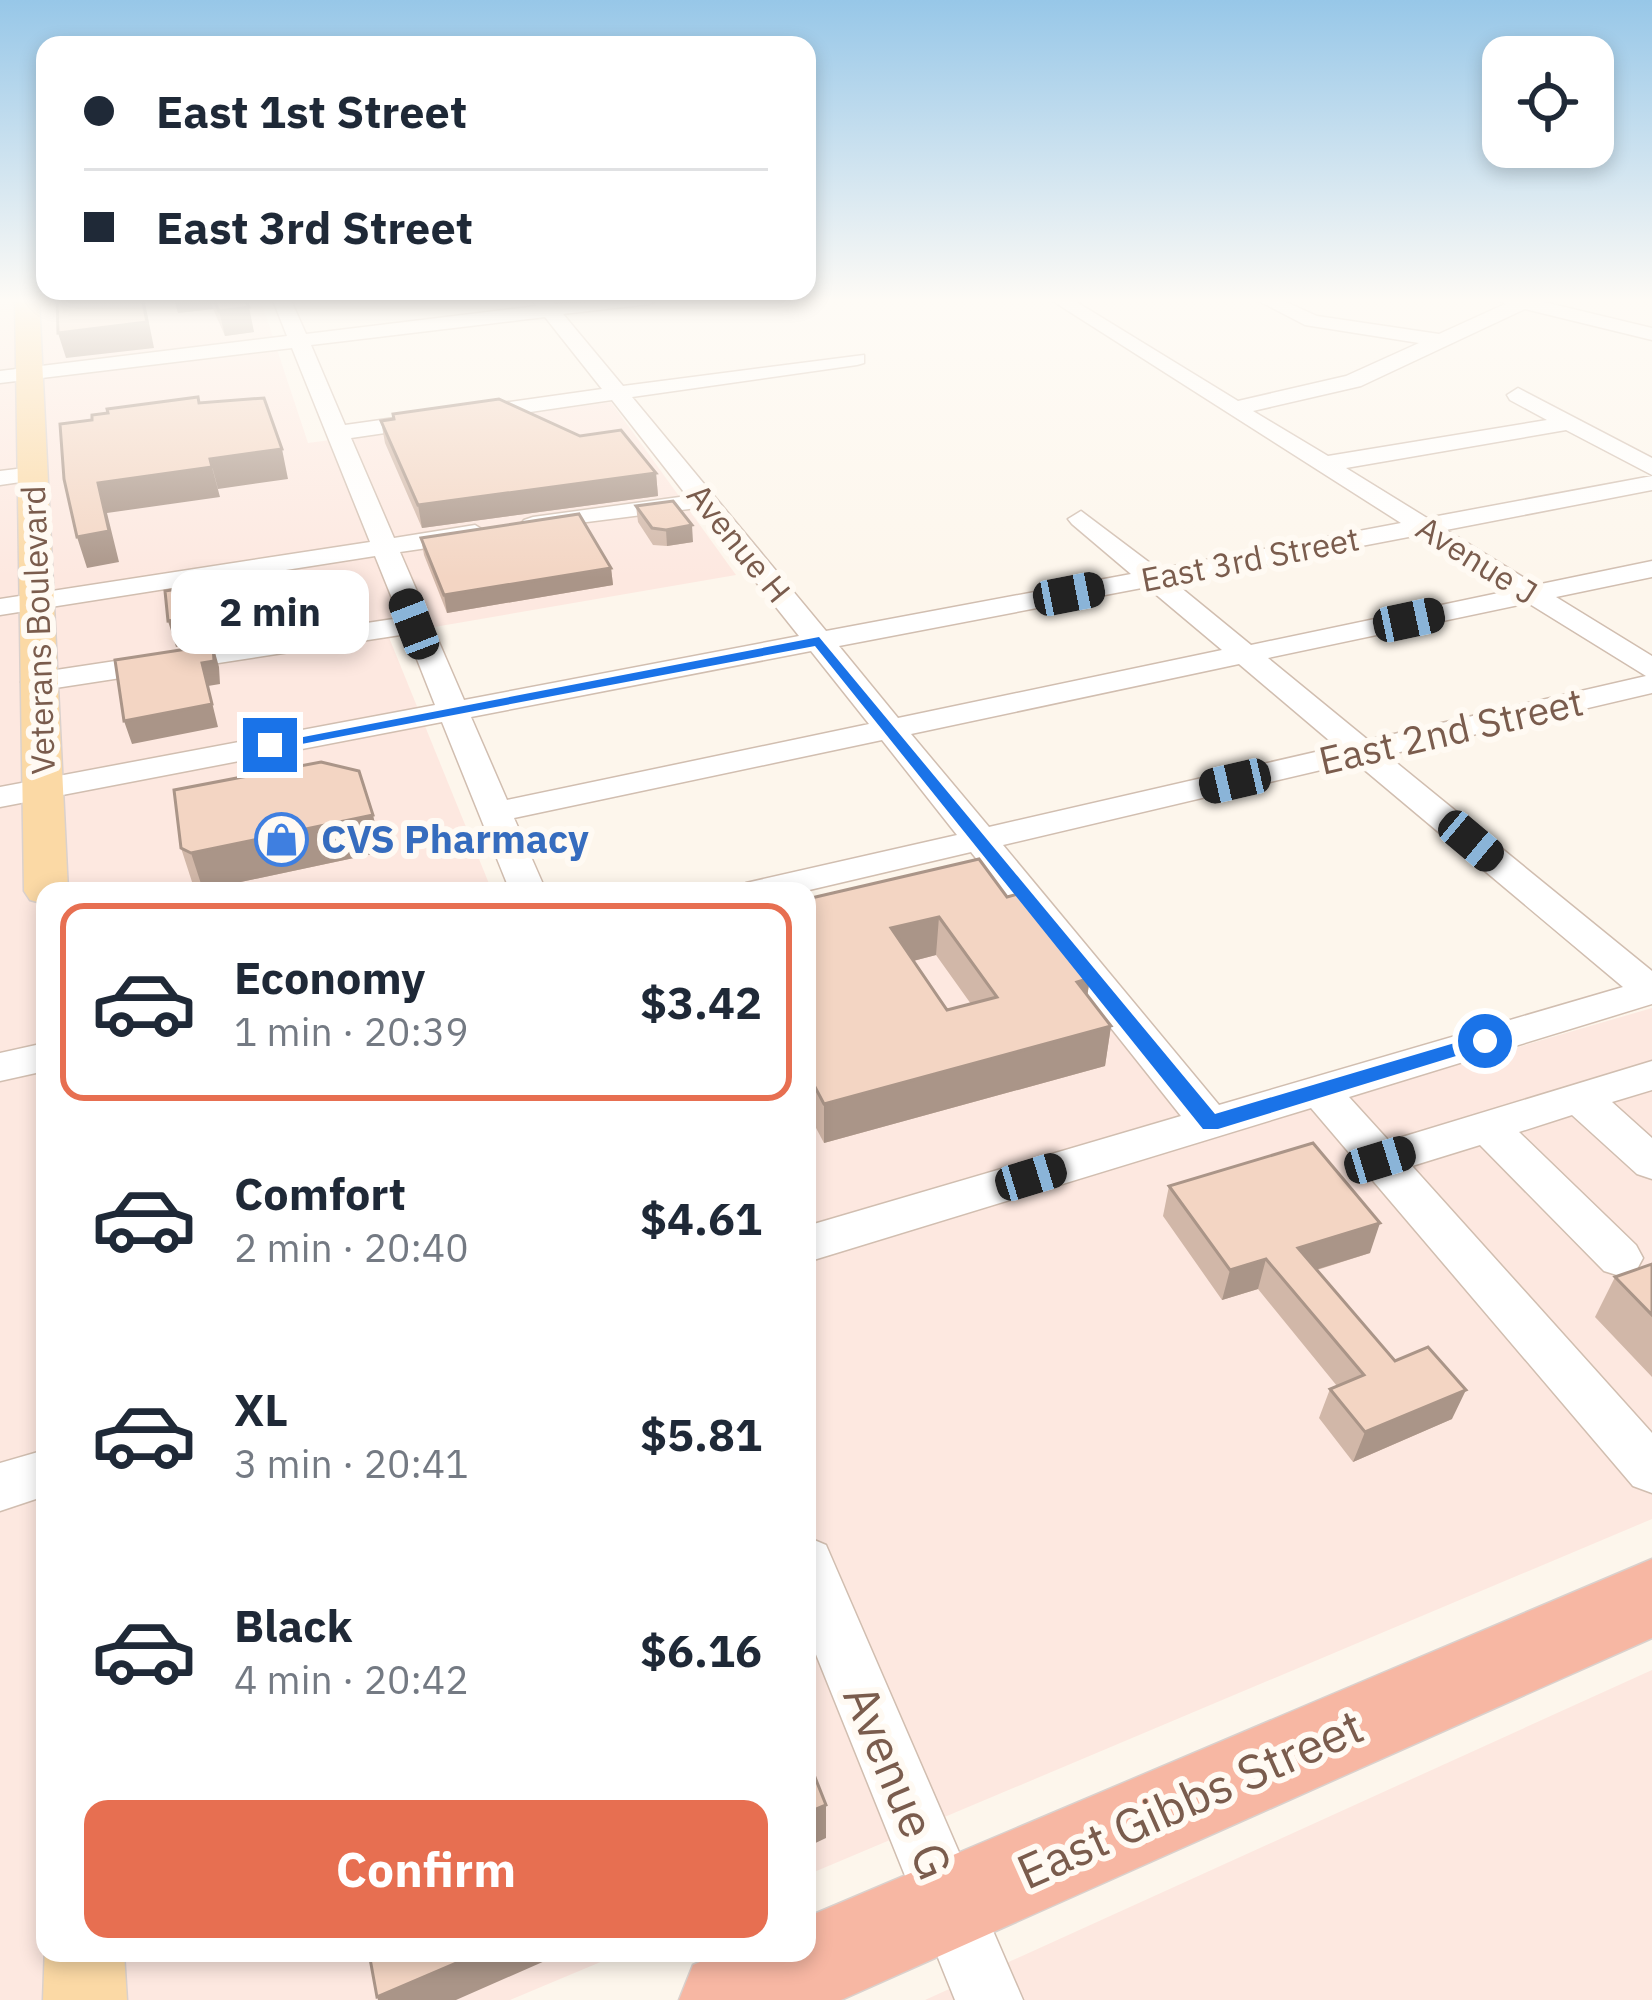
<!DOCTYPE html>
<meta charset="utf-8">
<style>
body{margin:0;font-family:"IBM Plex Sans",sans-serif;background:#f2f2f3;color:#1f2937;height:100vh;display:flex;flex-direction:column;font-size:45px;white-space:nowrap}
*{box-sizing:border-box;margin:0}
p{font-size:39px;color:#747a83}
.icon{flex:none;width:66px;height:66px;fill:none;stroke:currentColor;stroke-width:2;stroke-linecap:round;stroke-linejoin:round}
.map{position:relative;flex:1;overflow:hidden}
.drawer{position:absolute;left:36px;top:882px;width:780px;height:1080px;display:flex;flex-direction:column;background:#fff;border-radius:24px;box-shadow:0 6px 18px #0003}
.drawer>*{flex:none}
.banner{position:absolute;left:36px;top:36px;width:780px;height:264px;border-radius:24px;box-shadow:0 6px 18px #0003;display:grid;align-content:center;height:264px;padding:0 48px;background:#fff}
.fabs{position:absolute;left:1482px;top:36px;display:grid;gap:24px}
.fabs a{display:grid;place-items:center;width:132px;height:132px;border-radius:24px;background:#fff;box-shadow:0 6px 18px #0003;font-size:60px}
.end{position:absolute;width:54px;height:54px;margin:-27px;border:15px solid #1a73e8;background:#fff;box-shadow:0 0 0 6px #fff}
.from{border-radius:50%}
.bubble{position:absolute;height:84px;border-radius:24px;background:#fff;box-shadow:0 6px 18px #0003;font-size:39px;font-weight:800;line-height:84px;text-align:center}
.car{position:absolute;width:36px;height:72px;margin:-36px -18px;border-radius:15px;box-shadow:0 0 9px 3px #0007;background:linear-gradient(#222 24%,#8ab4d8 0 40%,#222 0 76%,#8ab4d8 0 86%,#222 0)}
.banner b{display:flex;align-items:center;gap:42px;height:114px;font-size:45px}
.banner b+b{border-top:3px solid #e0e1e3}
.banner i{width:30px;height:30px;background:#1f2937}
ul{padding:21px 0 0;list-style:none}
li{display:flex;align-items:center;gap:36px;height:198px;margin:0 24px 18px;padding:0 24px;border:6px solid transparent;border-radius:24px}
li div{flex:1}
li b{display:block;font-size:45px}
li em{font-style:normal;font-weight:800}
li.active{border-color:#e76f51}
li>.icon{width:108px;height:108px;stroke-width:1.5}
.action{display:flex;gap:24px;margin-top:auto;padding:24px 48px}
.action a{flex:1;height:138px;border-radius:24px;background:#e76f51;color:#fff;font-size:48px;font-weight:800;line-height:138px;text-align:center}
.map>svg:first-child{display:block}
.commercial{fill:#fde8e0}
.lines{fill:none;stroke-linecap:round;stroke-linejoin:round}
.minor-casing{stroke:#d1beb0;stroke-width:3}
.major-casing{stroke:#dad1cd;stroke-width:3}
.highway-casing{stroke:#dad1cd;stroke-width:3}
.minor{fill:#fff;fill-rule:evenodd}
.major{fill:#fbd9a5;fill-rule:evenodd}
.highway{fill:#f7b7a3;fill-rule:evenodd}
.wall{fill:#d1b7a8;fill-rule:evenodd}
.shaded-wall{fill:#aa9588}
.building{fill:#f3d5c3;stroke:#aa9588;stroke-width:3;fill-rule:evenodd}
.route{fill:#1a73e8}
.labels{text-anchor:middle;stroke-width:12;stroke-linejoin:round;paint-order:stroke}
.far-street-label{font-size:33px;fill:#7a5c4d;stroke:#fffaf3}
.street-label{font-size:39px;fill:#7a5c4d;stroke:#fffaf3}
.shop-label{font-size:39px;font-weight:bold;fill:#366cbe;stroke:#fffaf3;text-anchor:start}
.near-street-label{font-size:48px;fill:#7a5c4d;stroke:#fffaf3}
</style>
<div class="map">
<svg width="1652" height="2000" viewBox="0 0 1652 2000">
<rect width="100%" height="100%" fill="#fdf6ec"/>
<path class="commercial" d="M 24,298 L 260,298 L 308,443 L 611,402 L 736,575 L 388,635 L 492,891 L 45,891 L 45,1953 L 622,1953 L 510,2000 L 0,2000 L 0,301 Z
M 975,864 L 1202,1139 L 1652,1008 L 1652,1519 L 807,1875 L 807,900 Z
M 1652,1670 L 1652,2000 L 925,2000 Z"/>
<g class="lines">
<defs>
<path id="minor" d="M 272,298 L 290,298 L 306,334 L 536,306 L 531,298 L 550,298 L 555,304 L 659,298 L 650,304 L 563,314 L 623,386 L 864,355 L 864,363 L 857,365 L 632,397 L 826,631 L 1131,574 L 1072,524 L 1068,519 L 1081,511 L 1158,569 L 1401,523 L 1048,298 L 1070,298 L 1238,401 L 1346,376 L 1419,343 L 1305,325 L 1253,298 L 1277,298 L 1317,316 L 1439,334 L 1505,304 L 1494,298 L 1527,298 L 1652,328 L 1652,340 L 1525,309 L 1361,386 L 1253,411 L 1328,456 L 1547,420 L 1510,400 L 1507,395 L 1518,388 L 1652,458 L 1652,475 L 1566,430 L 1346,468 L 1427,518 L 1652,476 L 1652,490 L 1446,530 L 1536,585 L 1652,561 L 1652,577 L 1556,597 L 1652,656 L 1652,693 L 1387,755 L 1652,971 L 1652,1004 L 1349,1097 L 1389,1141 L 1652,1061 L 1652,1090 L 1612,1102 L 1652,1138 L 1652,1179 L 1637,1174 L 1572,1115 L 1519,1132 L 1636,1245 L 1643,1258 L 1636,1271 L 1620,1276 L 1604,1271 L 1480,1145 L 1412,1166 L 1652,1433 L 1652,1493 L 1633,1486 L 1311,1108 L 807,1262 L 807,1226 L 1181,1116 L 971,852 L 805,891 L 741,891 L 746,883 L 957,835 L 882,740 L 514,818 L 546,891 L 510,891 L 442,722 L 0,807 L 0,787 L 435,705 L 407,634 L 36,691 L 21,682 L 36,673 L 400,618 L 375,556 L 0,615 L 0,599 L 370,542 L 292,348 L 0,383 L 0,371 L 287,336 ZM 545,317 L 602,389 L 345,425 L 311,345 ZM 612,400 L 687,496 L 533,517 L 524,520 L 520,525 L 524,530 L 697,508 L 799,636 L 464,700 L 400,552 L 475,541 L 488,533 L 475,525 L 394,538 L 351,438 ZM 1419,535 L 1508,591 L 1251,645 L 1174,582 ZM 1147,587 L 1222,650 L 898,718 L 839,646 ZM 1528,603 L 1646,676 L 1368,740 L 1268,658 ZM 811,651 L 869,724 L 507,800 L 471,717 ZM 1239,664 L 1337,747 L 989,827 L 911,734 ZM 1355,762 L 1623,987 L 1219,1105 L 1003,845 Z
M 33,467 L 45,474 L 41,479 L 0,485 L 0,471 Z
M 45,1043 L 45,1071 L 0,1081 L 0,1053 Z
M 45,1450 L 45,1496 L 0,1511 L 0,1463 Z
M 807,1537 L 826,1545 L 1023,2000 L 955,2000 L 807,1632 Z"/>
<path id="major" d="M 15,298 L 39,298 L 68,891 L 45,891 L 45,904 L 30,900 L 24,891 Z
M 45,1946 L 45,1953 L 124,1953 L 127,2000 L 43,2000 Z"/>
<path id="highway" d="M 1652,1559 L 1652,1638 L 841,2000 L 679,2000 L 693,1965 L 721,1953 L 807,1953 L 807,1917 Z"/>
</defs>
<use href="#minor" class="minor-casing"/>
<use href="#major" class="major-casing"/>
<use href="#highway" class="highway-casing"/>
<use href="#minor" class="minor"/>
<use href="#major" class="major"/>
<use href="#highway" class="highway"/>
</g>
<path class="wall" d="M 174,298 L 244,298 L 254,332 L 225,336 L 213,309 L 178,313 Z
M 381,421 L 656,473 L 658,496 L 422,528 L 385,443 Z
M 636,506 L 693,542 L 667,546 L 653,545 L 638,522 Z
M 421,538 L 611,568 L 613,585 L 447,613 L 424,555 Z
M 181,848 L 382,852 L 203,890 L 193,885 Z
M 1007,897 L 1090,978 L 1087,996 L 1111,1026 L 1105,1066 L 824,1143 L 807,1111 L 807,899 ZM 936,955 L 971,1004 L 947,1010 L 913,961 Z
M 1169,1186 L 1370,1253 L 1317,1270 L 1395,1361 L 1452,1419 L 1353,1462 L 1319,1418 L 1330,1389 L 1337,1386 L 1258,1289 L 1222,1300 L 1163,1216 Z
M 1652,1264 L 1652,1377 L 1595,1317 L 1615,1277 Z"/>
<path class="shaded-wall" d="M 144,298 L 154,348 L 66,358 L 58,333 Z
M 174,298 L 210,298 L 213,309 L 178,313 Z
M 249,307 L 254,332 L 225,336 L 219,311 Z
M 282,449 L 288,479 L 218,489 L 210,459 Z
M 212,467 L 220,497 L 107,513 L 119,562 L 87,568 L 77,537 L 98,483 Z
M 656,473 L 658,496 L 422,528 L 418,505 Z
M 692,525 L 693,542 L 667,546 L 666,530 Z
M 611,568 L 613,585 L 447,613 L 444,595 Z
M 253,577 L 266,634 L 176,647 L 168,621 Z
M 213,645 L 219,667 L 220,684 L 208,686 L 218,727 L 132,744 L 124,721 L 202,663 Z
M 373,815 L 382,852 L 203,890 L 191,853 Z
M 939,917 L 936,955 L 890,967 L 891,928 Z
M 1090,978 L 1084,1017 L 1077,982 Z
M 1111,1026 L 1105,1066 L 824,1143 L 824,1104 Z
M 1380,1223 L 1370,1253 L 1289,1278 L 1298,1248 Z
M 1266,1259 L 1258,1289 L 1222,1300 L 1230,1270 Z
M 1466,1390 L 1452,1419 L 1353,1462 L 1365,1432 Z
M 826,1805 L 826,1838 L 807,1847 L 807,1813 Z
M 480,1953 L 563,1953 L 456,2000 L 378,2000 L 377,1997 Z"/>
<path class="building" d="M 57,298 L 142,298 L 147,322 L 58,333 Z
M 213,298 L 244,298 L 249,307 L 219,311 Z
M 198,397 L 199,403 L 264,398 L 282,449 L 210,459 L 212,467 L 98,483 L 109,531 L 77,537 L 64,479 L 60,424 L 92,420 L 92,415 L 108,413 L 107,409 Z
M 499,399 L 580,436 L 621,430 L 656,473 L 418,505 L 381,421 L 394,419 L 393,414 Z
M 673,501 L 692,525 L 666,530 L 652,528 L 636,506 Z
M 579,514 L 611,568 L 444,595 L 421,538 Z
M 253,577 L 260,608 L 168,621 L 165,591 Z
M 213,645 L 214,661 L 202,663 L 212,704 L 124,721 L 115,660 Z
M 321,762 L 359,771 L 373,815 L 191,853 L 181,848 L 174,790 Z
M 979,859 L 1007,897 L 1022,893 L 1090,978 L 1077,982 L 1111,1026 L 824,1104 L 807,1072 L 807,899 ZM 939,917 L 997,997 L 947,1010 L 891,928 Z
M 1313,1143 L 1380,1223 L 1298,1248 L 1395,1361 L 1428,1347 L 1466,1390 L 1365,1432 L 1330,1389 L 1364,1375 L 1266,1259 L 1230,1270 L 1169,1186 Z
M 1652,1264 L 1652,1315 L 1615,1277 Z
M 807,1757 L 826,1805 L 807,1813 Z
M 369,1953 L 480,1953 L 377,1997 Z"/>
<linearGradient id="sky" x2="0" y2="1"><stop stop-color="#97c7e8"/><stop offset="0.52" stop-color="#fefbf6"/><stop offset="1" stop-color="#fefbf6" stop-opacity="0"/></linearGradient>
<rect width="1652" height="578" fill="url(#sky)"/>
<path class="route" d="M 819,637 L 1215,1114 L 1485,1034 L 1495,1041 L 1492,1045 L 1218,1129 L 1203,1129 L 815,646 L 270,750 L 262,745 Z"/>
<defs>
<symbol id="shop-ring" viewBox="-11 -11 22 22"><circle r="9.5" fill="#fffaf3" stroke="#3f7fe0" stroke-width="1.5"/><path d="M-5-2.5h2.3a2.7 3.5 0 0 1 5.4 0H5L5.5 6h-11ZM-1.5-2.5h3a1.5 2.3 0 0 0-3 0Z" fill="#3f7fe0"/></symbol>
</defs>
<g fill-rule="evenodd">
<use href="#shop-ring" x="252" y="810" width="59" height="59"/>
</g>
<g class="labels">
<g class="far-street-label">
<text transform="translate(739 543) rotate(51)" y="12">Avenue H</text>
<text transform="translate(1250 559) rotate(-11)" y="12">East 3rd Street</text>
<text transform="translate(1477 560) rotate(32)" y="12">Avenue J</text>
<text transform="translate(38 630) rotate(-92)" y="12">Veterans Boulevard</text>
</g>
<g class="street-label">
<text transform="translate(1451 731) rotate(-13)" y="14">East 2nd Street</text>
</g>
<g class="shop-label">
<text x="321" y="853">CVS Pharmacy</text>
</g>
<g class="near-street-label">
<text transform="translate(898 1782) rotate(67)" y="17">Avenue G</text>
<text transform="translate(1190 1799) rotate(-24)" y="17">East Gibbs Street</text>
</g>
</g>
</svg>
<div class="fabs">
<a><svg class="icon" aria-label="locate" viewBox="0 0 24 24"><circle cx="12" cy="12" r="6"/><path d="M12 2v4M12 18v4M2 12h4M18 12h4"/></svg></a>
</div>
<i class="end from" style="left:1485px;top:1041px"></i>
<i class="end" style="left:270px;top:745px"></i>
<div class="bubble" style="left:171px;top:570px;width:198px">2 min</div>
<i class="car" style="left:1069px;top:594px;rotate:79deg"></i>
<i class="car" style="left:1409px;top:620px;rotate:78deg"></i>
<i class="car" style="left:414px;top:624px;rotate:339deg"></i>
<i class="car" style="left:1235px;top:781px;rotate:257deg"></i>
<i class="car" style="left:1471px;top:841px;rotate:130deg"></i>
<i class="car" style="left:1380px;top:1160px;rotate:73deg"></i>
<i class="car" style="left:1031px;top:1177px;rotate:73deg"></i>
<div class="banner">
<b><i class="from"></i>East 1st Street</b>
<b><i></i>East 3rd Street</b>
</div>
<section class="drawer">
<ul>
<li class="active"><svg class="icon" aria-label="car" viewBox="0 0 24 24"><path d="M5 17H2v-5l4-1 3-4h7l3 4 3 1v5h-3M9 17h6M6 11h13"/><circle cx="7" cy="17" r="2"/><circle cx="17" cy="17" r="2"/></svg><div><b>Economy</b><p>1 min · 20:39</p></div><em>$3.42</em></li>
<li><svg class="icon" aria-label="car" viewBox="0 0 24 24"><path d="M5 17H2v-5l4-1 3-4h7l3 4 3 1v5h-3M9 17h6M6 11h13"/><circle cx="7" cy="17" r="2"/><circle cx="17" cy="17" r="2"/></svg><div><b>Comfort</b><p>2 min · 20:40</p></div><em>$4.61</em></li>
<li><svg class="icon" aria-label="car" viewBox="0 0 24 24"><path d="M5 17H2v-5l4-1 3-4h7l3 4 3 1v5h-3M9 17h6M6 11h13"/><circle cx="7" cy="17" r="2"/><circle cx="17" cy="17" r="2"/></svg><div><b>XL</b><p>3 min · 20:41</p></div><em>$5.81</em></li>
<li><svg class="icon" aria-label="car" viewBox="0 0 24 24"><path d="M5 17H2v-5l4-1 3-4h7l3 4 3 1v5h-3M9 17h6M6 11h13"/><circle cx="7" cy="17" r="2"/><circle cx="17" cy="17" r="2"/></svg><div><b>Black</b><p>4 min · 20:42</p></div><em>$6.16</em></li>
</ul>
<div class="action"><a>Confirm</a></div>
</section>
</div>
